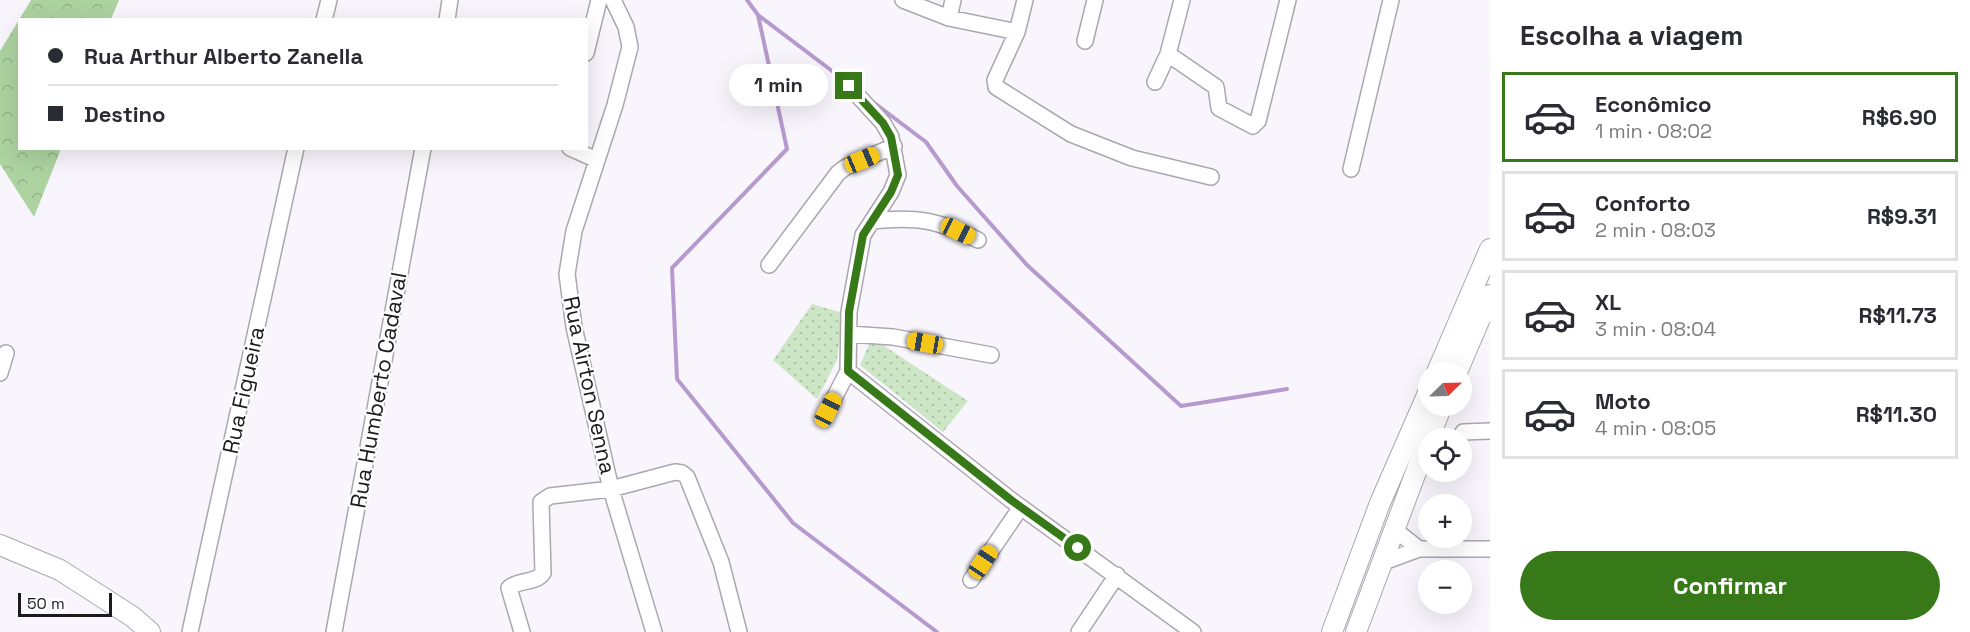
<!DOCTYPE html>
<html lang="pt">
<meta charset="utf-8">
<style>
body{margin:0;font-family:"Space Grotesk",sans-serif;background:#f7f7f7;color:#2b2b33;height:100vh;display:flex;flex-direction:column;font-size:22px;white-space:nowrap}
*{box-sizing:border-box;margin:0}
p{font-size:20px;color:#7c7c81}
.icon{flex:none;width:33px;height:33px;fill:none;stroke:currentColor;stroke-width:2;stroke-linecap:round;stroke-linejoin:round}
.map{position:relative;flex:1;overflow:hidden}
.details{display:flex;flex-direction:column;background:#fff;width:480px}
.details>*{flex:none}
.top-card{position:absolute;left:18px;top:18px;width:570px;height:132px;border-radius:0px;box-shadow:0 6px 24px #0002;display:grid;align-content:center;height:132px;padding:0 30px;background:#fff}
.needle{width:39px;rotate:67deg}
.controls{position:absolute;left:1418px;top:362px;display:grid;gap:12px}
.controls a{display:grid;place-items:center;width:54px;height:54px;border-radius:50%;background:#fff;box-shadow:0 6px 24px #0002;font-size:30px}
.scale{position:absolute;left:18px;bottom:15px;width:94px;box-sizing:border-box;padding-left:6px;border:3px solid #1b1a1d;border-top:0;font-size:16px;line-height:21px;white-space:nowrap;color:#1b1a1d;-webkit-text-stroke:4px #fff;paint-order:stroke}
.end{position:absolute;width:27px;height:27px;margin:-14px;border:8px solid #377919;background:#fff;box-shadow:0 0 0 3px #fff}
.from{border-radius:50%}
.bubble{position:absolute;height:42px;border-radius:21px;background:#fff;box-shadow:0 6px 24px #0002;font-size:20px;font-weight:700;line-height:42px;text-align:center}
.car{position:absolute;width:18px;height:36px;margin:-18px -9px;border-radius:8px;box-shadow:0 0 4px 2px #0007;background:linear-gradient(#f5c518 24%,#345 0 40%,#f5c518 0 76%,#345 0 86%,#f5c518 0)}
.top-card b{display:flex;align-items:center;gap:21px;height:57px;font-size:22px}
.top-card b+b{border-top:2px solid #e1e1e2}
.top-card i{width:15px;height:15px;background:#2b2b33}
ul{padding:0;list-style:none}
li{display:flex;align-items:center;gap:18px;height:90px;margin:0 12px 9px;padding:0 18px;border:3px solid #e1e1e2;border-radius:0px}
li div{flex:1}
li b{display:block;font-size:22px}
li em{font-style:normal;font-weight:700}
li.active{border-color:#377919}
li>.icon{width:54px;height:54px;stroke-width:1.5}
h2{padding:0 30px;font-size:27px;line-height:72px}
.action{display:flex;gap:12px;margin-top:auto;padding:12px 30px}
.action a{flex:1;height:69px;border-radius:36px;background:#377919;color:#fff;font-size:24px;font-weight:700;line-height:69px;text-align:center}
main{display:flex;flex:1;min-height:0}
.map>svg:first-child{display:block}
.forest{fill:url(#forest-crowns)}
.park{fill:url(#park-dots)}
.lines{fill:none;stroke-linecap:round;stroke-linejoin:round}
.stream{stroke:#b69ace;stroke-width:4}
.minor-casing{stroke:#aba7ae;stroke-width:18}
.major-casing{stroke:#aba7ae;stroke-width:22}
.minor{stroke:#fff;stroke-width:15}
.major{stroke:#fff;stroke-width:20}
.route{stroke:#377919;stroke-width:8}
.labels{text-anchor:middle;stroke-width:4.5;stroke-linejoin:round;paint-order:stroke}
.street-label{font-size:22px;fill:#1b1a1d;stroke:#fff}
</style>
<main>
<div class="map">
<svg width="1490" height="632" viewBox="0 0 1490 632">
<defs>
<pattern id="forest-crowns" width="20" height="18" patternUnits="userSpaceOnUse" patternTransform="scale(1.5)"><rect width="20" height="18" fill="#add3a0"/><path d="M2 6a3 3 0 1 1 6 0M12 15a3 3 0 1 1 6 0" fill="none" stroke="#94b589"/></pattern>
<pattern id="park-dots" width="8" height="8" patternUnits="userSpaceOnUse" patternTransform="scale(1.5)"><rect width="8" height="8" fill="#cde6c5"/><path d="M2 2h.1M6 6h.1" fill="none" stroke="#afc5a9" stroke-width="1.8" stroke-linecap="round"/></pattern>
</defs>
<rect width="100%" height="100%" fill="#f9f5fd"/>
<path class="forest" d="M 31,0 L 119,0 L 111,19 L 20,20 L 20,148 L 61,149 L 34,217 L 0,164 L 0,51 Z"/>
<path class="park" d="M 812,304 L 843,313 L 837,360 L 817,399 L 773,360 Z
M 872,338 L 968,401 L 943,432 L 860,365 Z"/>
<g class="lines">
<path class="stream" d="M 747,0 L 758,15 L 848,83
M 758,15 L 787,149 L 672,268 L 677,379 L 793,523 L 937,632
M 873,102 L 926,142 L 957,186 L 1027,265 L 1181,406 L 1287,389"/>
<defs>
<path id="minor" d="M 613,0 L 626,27 L 630,47 L 615,105 L 574,231 L 567,274 L 574,327 L 611,489 L 654,632
M 903,0 L 949,18 L 1017,32 L 1025,0
M 949,18 L 953,0
M 324,20 L 329,0
M 447,20 L 450,0
M 1017,32 L 995,80 L 996,87 L 1071,134 L 1132,158 L 1211,177
M 1085,41 L 1095,0
M 586,53 L 599,0
M 1168,54 L 1216,87 L 1219,108 L 1253,126 L 1258,121 L 1288,0
M 1155,82 L 1168,54 L 1182,0
M 570,148 L 597,160
M 1351,169 L 1391,0
M 872,221 C 917,216 937,220 978,240
M 769,265 L 838,173 L 846,167 L 894,146
M 849,334 L 893,337 L 991,355
M 848,371 L 1011,500 L 1193,632
M 0,373 L 6,353
M 828,410 L 848,371 L 849,312 L 863,235 L 891,192 L 898,175 L 891,137 L 883,123 L 849,86
M 1463,432 L 1490,431
M 1394,529 L 1419,549
M 1381,563 L 1419,549 L 1490,549
M 971,580 L 1021,507
M 190,632 L 296,148
M 334,632 L 423,148
M 522,632 L 509,588 C 519,579 535,584 543,573 L 541,502 L 550,496 L 611,489 L 675,472 L 682,473 L 687,477 L 721,562 L 739,632
M 1079,632 L 1117,575"/>
<path id="major" d="M 1437,372 L 1490,249
M 1457,372 L 1490,295
M 1429,438 L 1442,405
M 0,545 L 60,570 L 133,617 L 150,632
M 1332,632 L 1380,503 L 1428,393
M 1356,632 L 1428,440"/>
</defs>
<use href="#minor" class="minor-casing"/>
<use href="#major" class="major-casing"/>
<use href="#minor" class="minor"/>
<use href="#major" class="major"/>
</g>
<g class="lines">
<path class="route" d="M 849,86 L 883,123 L 891,137 L 898,175 L 891,192 L 863,235 L 849,312 L 848,371 L 1011,500 L 1078,548"/>
</g>
<g class="labels">
<g class="street-label">
<text transform="translate(590 385) rotate(78)" y="8">Rua Airton Senna</text>
<text transform="translate(243 390) rotate(-78)" y="8">Rua Figueira</text>
<text transform="translate(378 390) rotate(-80)" y="8">Rua Humberto Cadaval</text>
</g>
</g>
</svg>
<div class="controls">
<a><svg class="needle" viewBox="-14 -14 28 28"><path d="M0-13l5 13h-10z" fill="#e53935"/><path d="M0 13l5-13h-10z" fill="#7c7c81"/></svg></a>
<a><svg class="icon" aria-label="locate" viewBox="0 0 24 24"><circle cx="12" cy="12" r="6"/><path d="M12 2v4M12 18v4M2 12h4M18 12h4"/></svg></a>
<a>+</a>
<a>−</a>
</div>
<div class="scale">50 m</div>
<i class="end from" style="left:1078px;top:548px"></i>
<i class="end" style="left:849px;top:86px"></i>
<div class="bubble" style="left:729px;top:64px;width:99px">1 min</div>
<i class="car" style="left:862px;top:160px;rotate:67deg"></i>
<i class="car" style="left:958px;top:231px;rotate:116deg"></i>
<i class="car" style="left:925px;top:343px;rotate:280deg"></i>
<i class="car" style="left:828px;top:410px;rotate:27deg"></i>
<i class="car" style="left:983px;top:562px;rotate:34deg"></i>
<div class="top-card">
<b><i class="from"></i>Rua Arthur Alberto Zanella</b>
<b><i></i>Destino</b>
</div>
</div>
<section class="details">
<h2>Escolha a viagem</h2>
<ul>
<li class="active"><svg class="icon" aria-label="car" viewBox="0 0 24 24"><path d="M5 17H2v-5l4-1 3-4h7l3 4 3 1v5h-3M9 17h6M6 11h13"/><circle cx="7" cy="17" r="2"/><circle cx="17" cy="17" r="2"/></svg><div><b>Econômico</b><p>1 min · 08:02</p></div><em>R$6.90</em></li>
<li><svg class="icon" aria-label="car" viewBox="0 0 24 24"><path d="M5 17H2v-5l4-1 3-4h7l3 4 3 1v5h-3M9 17h6M6 11h13"/><circle cx="7" cy="17" r="2"/><circle cx="17" cy="17" r="2"/></svg><div><b>Conforto</b><p>2 min · 08:03</p></div><em>R$9.31</em></li>
<li><svg class="icon" aria-label="car" viewBox="0 0 24 24"><path d="M5 17H2v-5l4-1 3-4h7l3 4 3 1v5h-3M9 17h6M6 11h13"/><circle cx="7" cy="17" r="2"/><circle cx="17" cy="17" r="2"/></svg><div><b>XL</b><p>3 min · 08:04</p></div><em>R$11.73</em></li>
<li><svg class="icon" aria-label="car" viewBox="0 0 24 24"><path d="M5 17H2v-5l4-1 3-4h7l3 4 3 1v5h-3M9 17h6M6 11h13"/><circle cx="7" cy="17" r="2"/><circle cx="17" cy="17" r="2"/></svg><div><b>Moto</b><p>4 min · 08:05</p></div><em>R$11.30</em></li>
</ul>
<div class="action"><a>Confirmar</a></div>
</section>
</main>
